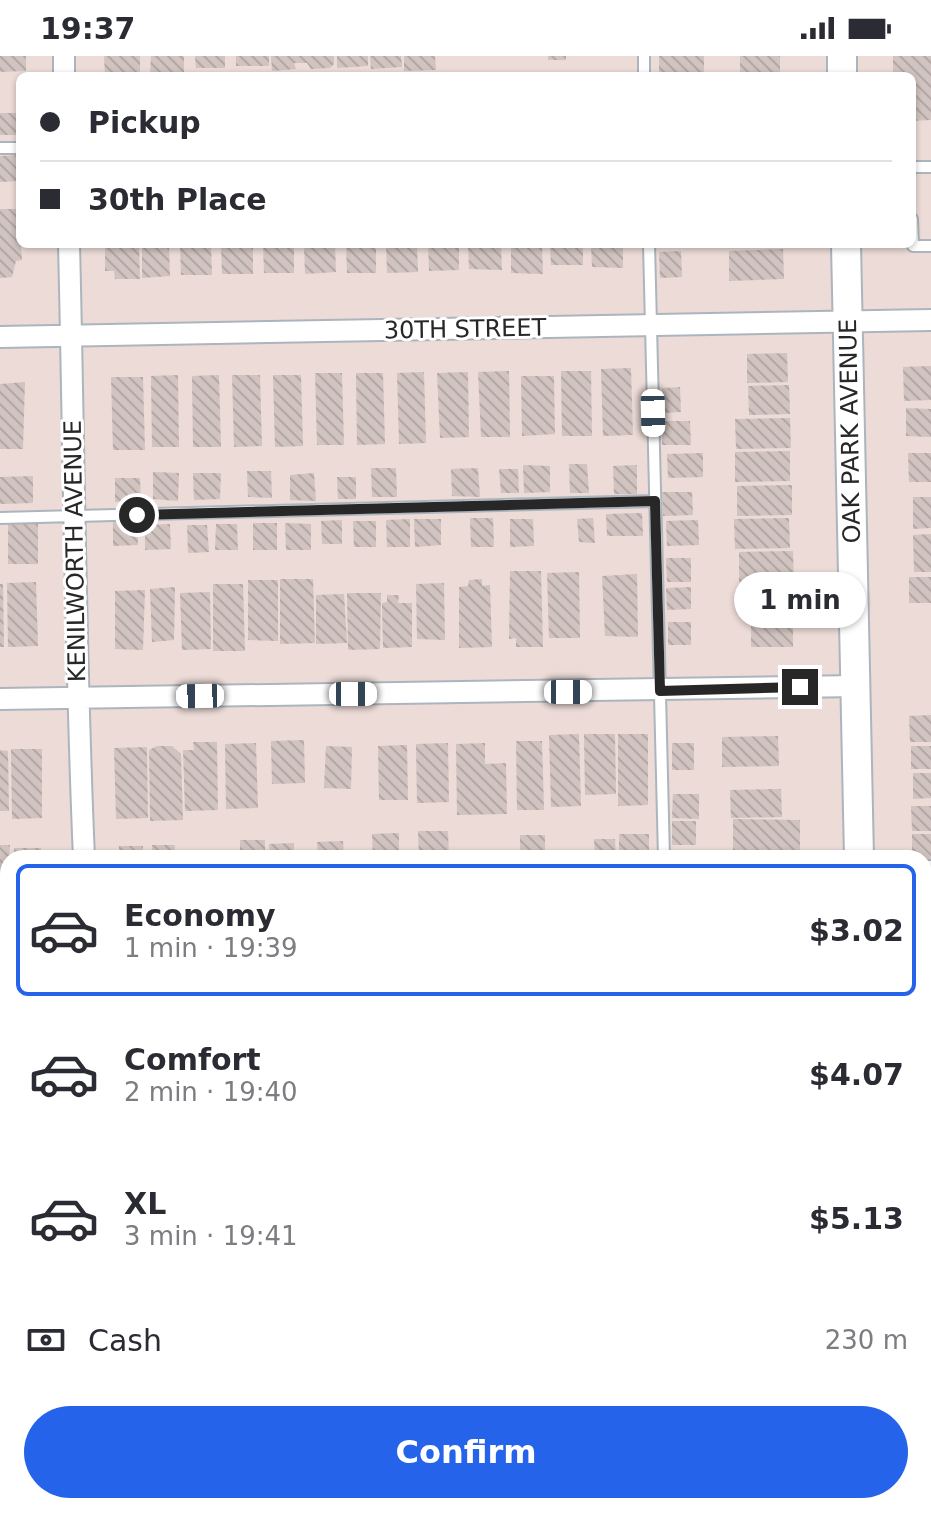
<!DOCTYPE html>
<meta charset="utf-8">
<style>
body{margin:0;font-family:"DejaVu Sans",sans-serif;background:#f7f7f7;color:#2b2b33;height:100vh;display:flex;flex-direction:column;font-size:30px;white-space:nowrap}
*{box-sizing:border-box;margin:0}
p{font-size:26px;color:#7c7c81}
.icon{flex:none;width:44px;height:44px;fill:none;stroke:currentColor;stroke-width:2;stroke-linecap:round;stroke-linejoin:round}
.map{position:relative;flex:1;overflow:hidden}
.drawer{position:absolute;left:0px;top:794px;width:932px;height:664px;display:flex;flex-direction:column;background:#fff;border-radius:24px 24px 0 0;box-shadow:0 2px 6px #0004}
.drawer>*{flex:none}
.banner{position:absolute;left:16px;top:16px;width:900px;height:176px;border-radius:12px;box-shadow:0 2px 6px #0004;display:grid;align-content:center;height:176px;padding:0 24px;background:#fff}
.end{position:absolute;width:36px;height:36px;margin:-18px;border:10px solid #272727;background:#fff;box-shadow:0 0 0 4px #fff}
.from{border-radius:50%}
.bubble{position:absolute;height:56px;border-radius:28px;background:#fff;box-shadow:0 2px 6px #0004;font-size:26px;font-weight:600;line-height:56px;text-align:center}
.car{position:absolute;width:24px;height:48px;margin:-24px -12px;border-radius:10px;box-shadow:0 0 6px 2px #0007;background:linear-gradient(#fff 24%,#345 0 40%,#fff 0 76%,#345 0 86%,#fff 0)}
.banner b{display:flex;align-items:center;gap:28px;height:76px;font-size:30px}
.banner b+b{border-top:2px solid #e1e1e2}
.banner i{width:20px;height:20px;background:#2b2b33}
ul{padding:14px 0 0;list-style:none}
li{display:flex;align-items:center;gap:24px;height:132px;margin:0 16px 12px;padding:0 8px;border:4px solid transparent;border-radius:12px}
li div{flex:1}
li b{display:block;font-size:30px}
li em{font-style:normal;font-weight:600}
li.on{border-color:#2563eb}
li>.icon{width:72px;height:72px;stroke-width:1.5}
.pay{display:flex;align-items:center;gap:20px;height:88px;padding:0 24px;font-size:30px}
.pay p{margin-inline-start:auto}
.button{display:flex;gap:16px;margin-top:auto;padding:16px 24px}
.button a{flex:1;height:92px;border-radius:48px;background:#2563eb;color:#fff;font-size:32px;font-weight:600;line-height:92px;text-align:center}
.status{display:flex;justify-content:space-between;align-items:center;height:56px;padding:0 40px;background:#fff;direction:ltr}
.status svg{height:22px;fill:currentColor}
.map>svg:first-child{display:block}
.education{fill:#efd1c5}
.building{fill:url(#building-back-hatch)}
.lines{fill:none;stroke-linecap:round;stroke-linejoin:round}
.lane-casing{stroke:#acb5bd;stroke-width:14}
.street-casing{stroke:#acb5bd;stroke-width:24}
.secondary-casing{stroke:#acb5bd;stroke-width:32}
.lane{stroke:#fff;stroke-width:10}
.street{stroke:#fff;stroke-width:20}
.secondary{stroke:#fff;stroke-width:28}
.route{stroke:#272727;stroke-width:10}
.labels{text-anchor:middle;stroke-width:6;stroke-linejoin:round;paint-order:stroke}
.street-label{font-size:24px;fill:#272727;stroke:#fff}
</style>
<div class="status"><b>19:37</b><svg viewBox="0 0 49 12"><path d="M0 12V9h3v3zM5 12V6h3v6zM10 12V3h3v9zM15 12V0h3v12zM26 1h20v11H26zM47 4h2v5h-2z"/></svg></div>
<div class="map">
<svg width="931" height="1458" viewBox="0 0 931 1458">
<defs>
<pattern id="building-back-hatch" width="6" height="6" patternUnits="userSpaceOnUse" patternTransform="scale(2)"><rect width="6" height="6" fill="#d0c3c0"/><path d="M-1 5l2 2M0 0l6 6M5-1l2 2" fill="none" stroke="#b3a8a5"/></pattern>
</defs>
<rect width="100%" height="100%" fill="#ecdbd7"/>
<path class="education" d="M 0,1037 L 8,1037 L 8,1350 L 0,1351 Z"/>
<path class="building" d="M 0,0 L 26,0 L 26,15 L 0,16 Z
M 104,0 L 140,0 L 140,20 L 105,20 Z
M 151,0 L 184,0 L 184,16 L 150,17 Z
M 195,0 L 225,0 L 225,12 L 196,12 Z
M 236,0 L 269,0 L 269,10 L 236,10 Z
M 271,0 L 334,0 L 334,8 L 330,12 L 311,13 L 307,7 L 294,7 L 296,13 L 272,15 Z
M 337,0 L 368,0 L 368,10 L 337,12 Z
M 370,0 L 401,0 L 402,11 L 371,13 Z
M 404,0 L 435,0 L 436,14 L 404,15 Z
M 548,0 L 566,0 L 566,4 L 548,4 Z
M 659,0 L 704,0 L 704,17 L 659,18 Z
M 740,0 L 780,0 L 780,20 L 740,20 Z
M 893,0 L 931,0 L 931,64 L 912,65 L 912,20 L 893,20 Z
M 0,57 L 20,57 L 20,79 L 0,79 Z
M 20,99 L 20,125 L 0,126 L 0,100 Z
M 0,153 L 18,153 L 22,204 L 16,205 L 12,221 L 0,222 Z
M 105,188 L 139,188 L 140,223 L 115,223 L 114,215 L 105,215 Z
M 142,188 L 169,188 L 170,220 L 142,222 Z
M 180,188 L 211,188 L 212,219 L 181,219 Z
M 221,188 L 253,188 L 253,218 L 222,218 Z
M 263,188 L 294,188 L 294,217 L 264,217 Z
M 304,188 L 335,188 L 336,216 L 305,218 Z
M 346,188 L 376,188 L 376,217 L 347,217 Z
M 386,188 L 417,188 L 418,216 L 387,217 Z
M 428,188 L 459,188 L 459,214 L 429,215 Z
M 468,188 L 501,188 L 502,214 L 469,213 Z
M 511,188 L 542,188 L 543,218 L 511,217 Z
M 550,188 L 583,188 L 583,209 L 551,209 Z
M 591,188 L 623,188 L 623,212 L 592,211 Z
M 783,193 L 784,223 L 729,225 L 729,195 Z
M 681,195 L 682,221 L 660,222 L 659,196 Z
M 787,297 L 788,326 L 747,327 L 747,298 Z
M 931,310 L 931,344 L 904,345 L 903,311 Z
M 631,312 L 633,379 L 603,380 L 601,313 Z
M 509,315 L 510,381 L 481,381 L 478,316 Z
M 561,315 L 591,315 L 592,380 L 562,380 Z
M 424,316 L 426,387 L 399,388 L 397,317 Z
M 468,316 L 469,381 L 440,382 L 437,317 Z
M 315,317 L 342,317 L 344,389 L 317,389 Z
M 356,317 L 383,317 L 385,388 L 357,389 Z
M 178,319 L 179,391 L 152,391 L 151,320 Z
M 219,319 L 221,391 L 193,391 L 192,320 Z
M 232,319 L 260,319 L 262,390 L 234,391 Z
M 273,319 L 301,319 L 303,390 L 275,391 Z
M 521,320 L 554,320 L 555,378 L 522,380 Z
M 111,321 L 143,321 L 145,394 L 113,394 Z
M 25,326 L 23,393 L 0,393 L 0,328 Z
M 789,329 L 790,358 L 749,359 L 748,330 Z
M 680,331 L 681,356 L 663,357 L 662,332 Z
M 906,352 L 931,353 L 931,381 L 906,380 Z
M 790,362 L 791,392 L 736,393 L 735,363 Z
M 662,365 L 690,365 L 691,389 L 662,389 Z
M 790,395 L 790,425 L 735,426 L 735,396 Z
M 703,397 L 703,421 L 668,422 L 667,398 Z
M 908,397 L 931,397 L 931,426 L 909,426 Z
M 569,408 L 587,408 L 589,437 L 570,437 Z
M 523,409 L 550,410 L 550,436 L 524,437 Z
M 637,409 L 637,438 L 614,438 L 613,410 Z
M 371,412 L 396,412 L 397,441 L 372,441 Z
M 478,412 L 480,441 L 452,440 L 451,413 Z
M 499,413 L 518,413 L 519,437 L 501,437 Z
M 247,415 L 271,415 L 272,442 L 248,441 Z
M 153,416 L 179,417 L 178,445 L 153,443 Z
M 193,417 L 221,417 L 220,443 L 194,444 Z
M 314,417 L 316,445 L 290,444 L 290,419 Z
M 33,420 L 33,447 L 0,448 L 0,421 Z
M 337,421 L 356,421 L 356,443 L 338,443 Z
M 115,422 L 140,422 L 141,445 L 115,446 Z
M 792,429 L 792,459 L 737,460 L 737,430 Z
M 662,436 L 692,436 L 693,459 L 663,460 Z
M 913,441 L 931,441 L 931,472 L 913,473 Z
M 642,457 L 643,480 L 607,480 L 606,458 Z
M 470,462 L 493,462 L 494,491 L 471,491 Z
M 593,462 L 595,487 L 579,486 L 577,463 Z
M 789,462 L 790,492 L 735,493 L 734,463 Z
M 410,463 L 410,491 L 387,491 L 386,464 Z
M 414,463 L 441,463 L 441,489 L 415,491 Z
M 510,463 L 533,463 L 534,490 L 510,491 Z
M 342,464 L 342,488 L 322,488 L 321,465 Z
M 698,464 L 699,489 L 667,490 L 666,465 Z
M 113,465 L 137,465 L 138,489 L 113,490 Z
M 353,465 L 376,465 L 376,491 L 354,491 Z
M 253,467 L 277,467 L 277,494 L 253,494 Z
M 285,467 L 311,468 L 311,494 L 286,494 Z
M 8,468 L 38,468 L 38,508 L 8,508 Z
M 170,468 L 171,493 L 145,494 L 145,469 Z
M 216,468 L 237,468 L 238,494 L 215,494 Z
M 187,469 L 207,469 L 209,496 L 188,497 Z
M 931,478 L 931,516 L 914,516 L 913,479 Z
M 793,495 L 794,525 L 739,526 L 739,496 Z
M 666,502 L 691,502 L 691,526 L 667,526 Z
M 510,515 L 541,515 L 543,591 L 516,591 L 516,582 L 509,583 Z
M 579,516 L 580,582 L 549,582 L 547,517 Z
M 637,518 L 638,581 L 605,580 L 602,520 Z
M 909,521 L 931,521 L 931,547 L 909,547 Z
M 280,523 L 313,523 L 315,587 L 280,588 Z
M 482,523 L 482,530 L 490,529 L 492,591 L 459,592 L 459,531 L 468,530 L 469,524 Z
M 248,524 L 278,524 L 278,585 L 248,584 Z
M 36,526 L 38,590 L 8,591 L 7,527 Z
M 444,527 L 445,584 L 417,583 L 416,528 Z
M 0,528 L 3,528 L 4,591 L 0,591 Z
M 213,528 L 243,528 L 245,595 L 213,595 Z
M 794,529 L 795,559 L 740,560 L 739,530 Z
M 175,531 L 174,584 L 152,586 L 150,533 Z
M 691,531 L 691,553 L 667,554 L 666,532 Z
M 145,534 L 143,594 L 115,593 L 115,535 Z
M 210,536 L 211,593 L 182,594 L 180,537 Z
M 347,537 L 381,537 L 380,593 L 348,594 Z
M 344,538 L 347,587 L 316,588 L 316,539 Z
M 387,539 L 399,539 L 398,547 L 412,547 L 412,591 L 383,592 L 382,547 L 387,546 Z
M 751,564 L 793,565 L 793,591 L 751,591 Z
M 668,566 L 691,566 L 691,589 L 668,589 Z
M 931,659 L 931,686 L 910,686 L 909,660 Z
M 579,678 L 581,750 L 551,751 L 549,679 Z
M 584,678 L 615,678 L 616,738 L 585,739 Z
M 618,678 L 648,678 L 648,749 L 618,750 Z
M 778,680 L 779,710 L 722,711 L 722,681 Z
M 304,684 L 305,727 L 272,728 L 271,685 Z
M 516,685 L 542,685 L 544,754 L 517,754 Z
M 193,686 L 217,686 L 218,754 L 185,755 L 183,694 L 194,694 Z
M 256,687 L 258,752 L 226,753 L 225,688 Z
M 448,687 L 449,746 L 417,747 L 416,688 Z
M 485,687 L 485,708 L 506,707 L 507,758 L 457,759 L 456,688 Z
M 672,687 L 694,687 L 694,714 L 672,714 Z
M 407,689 L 408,744 L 379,744 L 378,690 Z
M 157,690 L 172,690 L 181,698 L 183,764 L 150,765 L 149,694 Z
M 326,690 L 352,691 L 351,733 L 324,732 Z
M 911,690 L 931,690 L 931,713 L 911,713 Z
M 147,691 L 148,762 L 116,763 L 114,692 Z
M 11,693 L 42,693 L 42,762 L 12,763 Z
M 0,694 L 8,695 L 9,755 L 0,755 Z
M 913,717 L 931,717 L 931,742 L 913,743 Z
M 781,733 L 782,761 L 731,762 L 730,734 Z
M 673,738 L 699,738 L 699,763 L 672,762 Z
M 911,750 L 931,750 L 931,775 L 912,775 Z
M 733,763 L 800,764 L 800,795 L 733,794 Z
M 672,765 L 696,765 L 696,789 L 672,789 Z
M 418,775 L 448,775 L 449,802 L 419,802 Z
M 399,777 L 399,802 L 373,802 L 372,778 Z
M 619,778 L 649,778 L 649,802 L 619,802 Z
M 912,778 L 931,778 L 931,803 L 912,802 Z
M 520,779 L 545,779 L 545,802 L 520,802 Z
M 594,783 L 615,783 L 616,802 L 595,802 Z
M 240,784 L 265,784 L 265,802 L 240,802 Z
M 343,785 L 344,802 L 318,802 L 317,786 Z
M 294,787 L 294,802 L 270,802 L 269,788 Z
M 0,789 L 10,789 L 8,813 L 0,813 Z
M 152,789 L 175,789 L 174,802 L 152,802 Z
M 119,790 L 143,790 L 143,802 L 119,802 Z
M 14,792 L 41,792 L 41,802 L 14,802 Z
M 924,857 L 931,857 L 931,945 L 924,945 Z
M 0,937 L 8,937 L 8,957 L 0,957 Z
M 924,1051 L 931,1051 L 931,1135 L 926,1135 Z
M 0,1070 L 8,1070 L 8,1262 L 0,1262 Z
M 924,1159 L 931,1159 L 931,1195 L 924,1195 Z
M 924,1212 L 931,1212 L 931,1241 L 924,1241 Z
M 924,1251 L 931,1251 L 931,1351 L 924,1351 Z
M 17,1450 L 84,1450 L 85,1458 L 17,1458 Z
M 557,1450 L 618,1450 L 618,1458 L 557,1458 Z
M 645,1450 L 670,1450 L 670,1457 L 646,1458 Z
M 749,1450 L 822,1450 L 822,1458 L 749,1458 Z
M 237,1454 L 237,1458 L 179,1458 L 179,1455 Z"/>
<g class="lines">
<defs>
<path id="lane" d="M 644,0 L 644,20
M 0,92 L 20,92
M 912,111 L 931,111
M 912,163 L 913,190 L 931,190
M 649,188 L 664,802
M 0,462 L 655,445
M 924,810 L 931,810
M 0,830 L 8,830
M 924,1359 L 931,1359
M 320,1450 L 320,1458
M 681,1450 L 682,1458"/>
<path id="street" d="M 64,0 L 64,20
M 69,188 C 74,393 75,597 84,802
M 0,281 L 931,264
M 0,643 L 856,630
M 924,1004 L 931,1004
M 0,1022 L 8,1022
M 134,1450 L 135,1458
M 503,1450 L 504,1458"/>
<path id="secondary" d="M 842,0 L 842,20
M 846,188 L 859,802
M 874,1450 L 874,1458"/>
</defs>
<use href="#lane" class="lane-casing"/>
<use href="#street" class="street-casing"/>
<use href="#secondary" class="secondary-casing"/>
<use href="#lane" class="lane"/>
<use href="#street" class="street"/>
<use href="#secondary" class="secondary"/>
</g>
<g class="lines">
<path class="route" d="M 137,459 L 655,445 L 660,635 L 800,631"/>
</g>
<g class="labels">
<g class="street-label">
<text transform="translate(465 273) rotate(-1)" y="8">30TH STREET</text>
<text transform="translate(850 375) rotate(-91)" y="8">OAK PARK AVENUE</text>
<text transform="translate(75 495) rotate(-91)" y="8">KENILWORTH AVENUE</text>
</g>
</g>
</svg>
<i class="end from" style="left:137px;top:459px"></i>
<i class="end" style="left:800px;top:631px"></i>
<div class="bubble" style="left:734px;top:516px;width:132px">1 min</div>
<i class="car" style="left:653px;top:357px;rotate:179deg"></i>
<i class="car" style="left:568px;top:636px;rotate:90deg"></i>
<i class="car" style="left:353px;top:638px;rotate:90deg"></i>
<i class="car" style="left:200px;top:640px;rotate:269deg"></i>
<div class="banner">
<b><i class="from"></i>Pickup</b>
<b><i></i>30th Place</b>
</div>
<section class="drawer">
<ul>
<li class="on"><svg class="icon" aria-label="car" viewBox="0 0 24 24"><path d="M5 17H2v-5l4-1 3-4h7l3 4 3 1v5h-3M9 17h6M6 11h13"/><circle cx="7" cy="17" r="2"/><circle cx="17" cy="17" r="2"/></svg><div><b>Economy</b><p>1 min · 19:39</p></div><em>$3.02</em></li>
<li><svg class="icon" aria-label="car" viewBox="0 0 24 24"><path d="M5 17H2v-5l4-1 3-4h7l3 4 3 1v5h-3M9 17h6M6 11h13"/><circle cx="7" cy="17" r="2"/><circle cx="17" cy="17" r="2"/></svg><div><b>Comfort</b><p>2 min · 19:40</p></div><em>$4.07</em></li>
<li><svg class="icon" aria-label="car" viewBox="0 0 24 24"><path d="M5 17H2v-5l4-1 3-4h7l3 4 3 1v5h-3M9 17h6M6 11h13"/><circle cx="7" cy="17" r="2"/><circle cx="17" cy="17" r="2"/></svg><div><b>XL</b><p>3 min · 19:41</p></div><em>$5.13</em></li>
</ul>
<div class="pay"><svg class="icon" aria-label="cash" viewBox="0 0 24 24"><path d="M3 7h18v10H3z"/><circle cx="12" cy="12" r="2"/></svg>Cash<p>230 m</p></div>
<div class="button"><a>Confirm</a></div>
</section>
</div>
